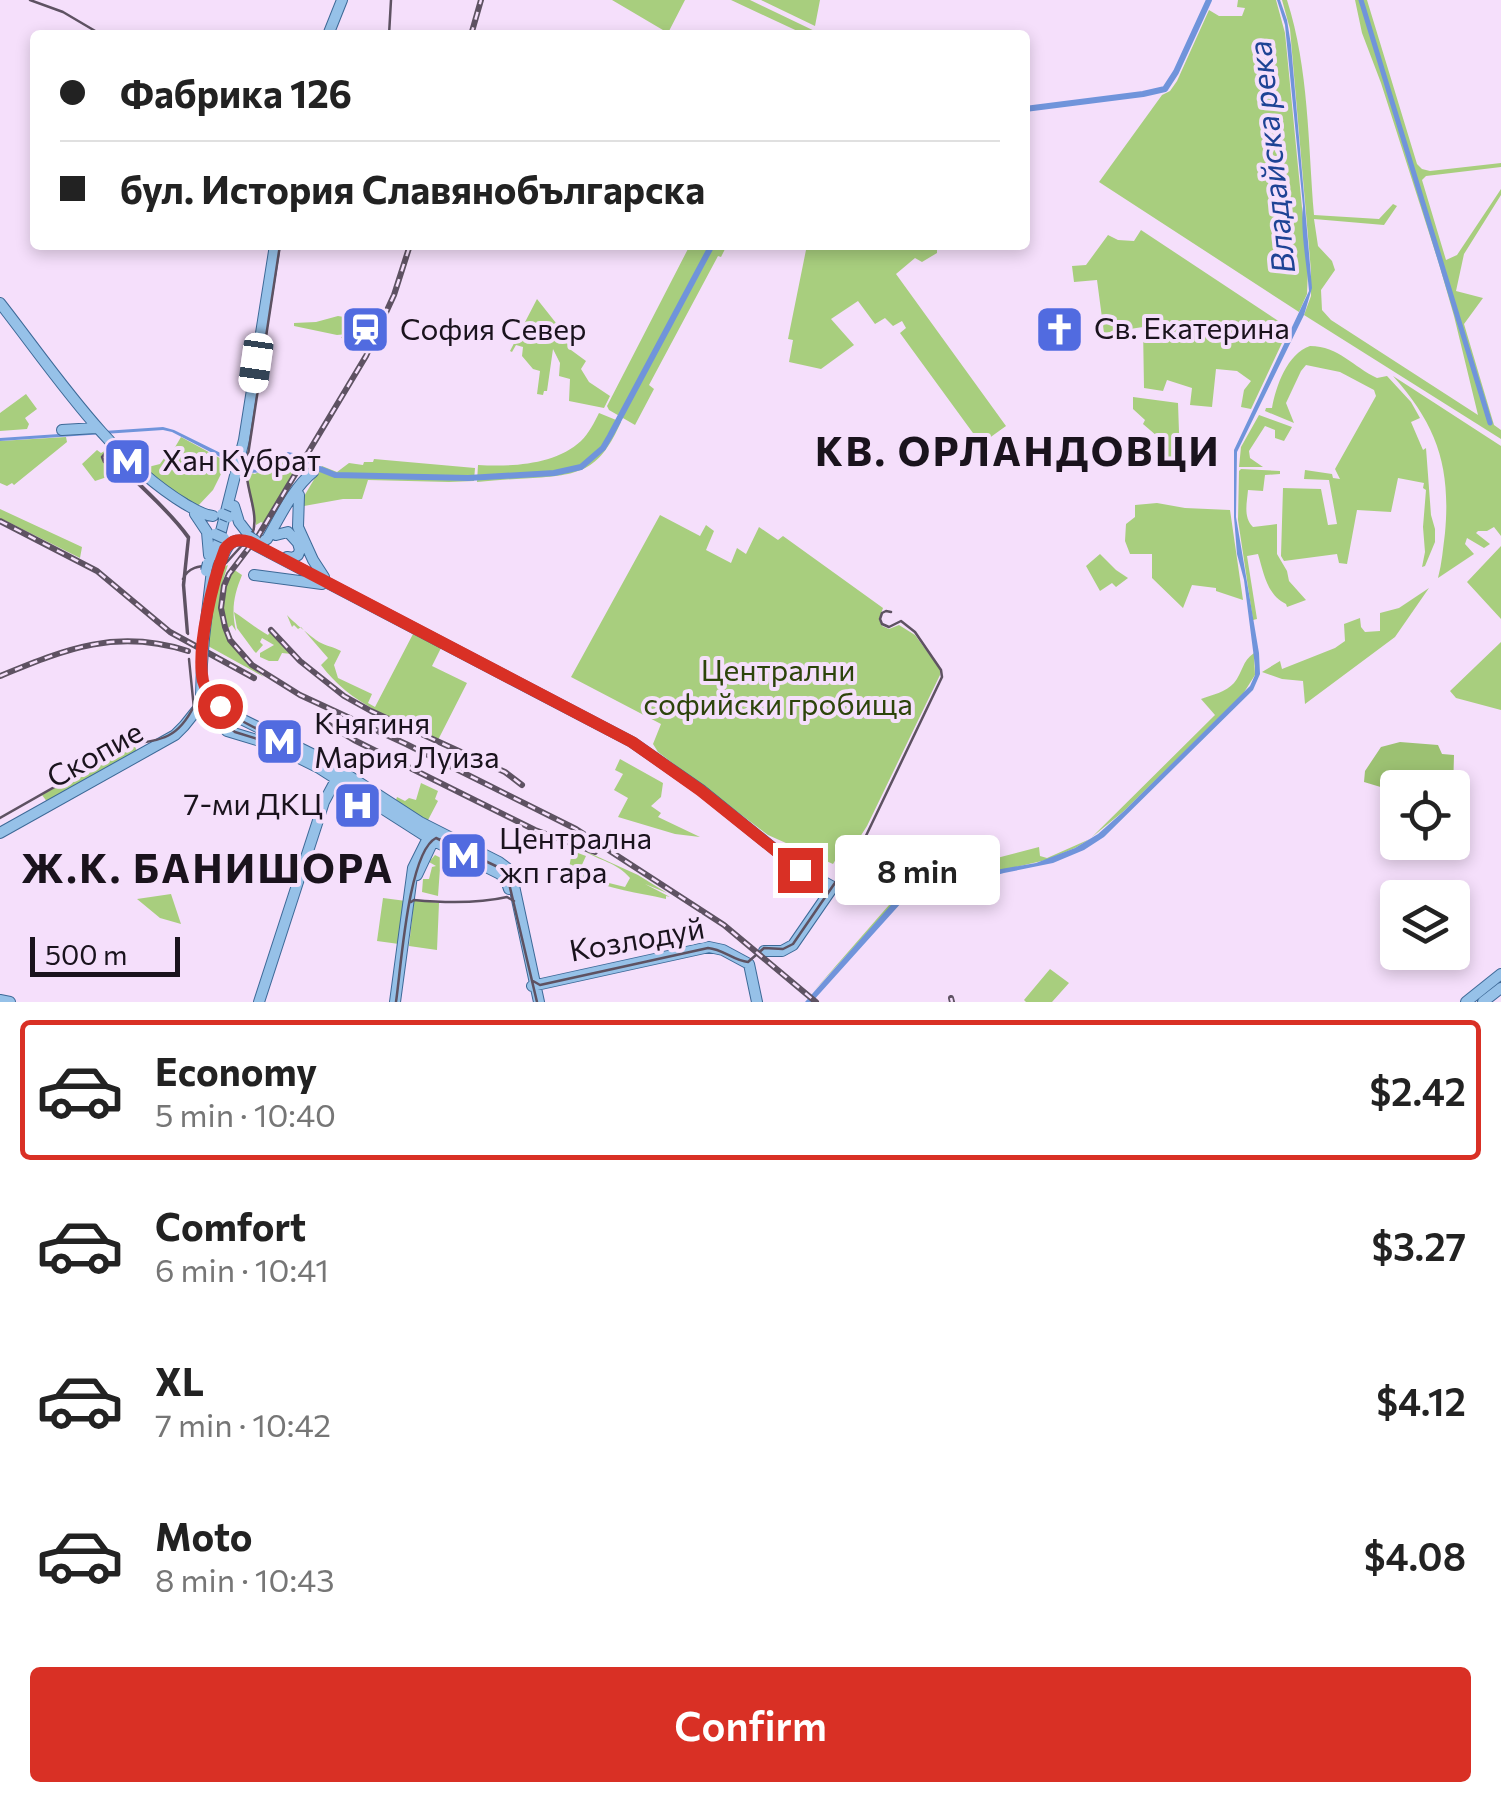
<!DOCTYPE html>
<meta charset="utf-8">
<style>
body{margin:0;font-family:Commissioner,sans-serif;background:#f2f2f2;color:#222;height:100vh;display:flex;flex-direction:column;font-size:38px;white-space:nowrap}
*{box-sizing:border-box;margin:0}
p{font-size:32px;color:#767676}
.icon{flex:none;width:55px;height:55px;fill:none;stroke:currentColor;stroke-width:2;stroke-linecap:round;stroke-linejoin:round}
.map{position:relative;height:1002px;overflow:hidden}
.drawer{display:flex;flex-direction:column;background:#fff;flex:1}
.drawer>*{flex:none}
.guide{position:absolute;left:30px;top:30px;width:1000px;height:220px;border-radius:10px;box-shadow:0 5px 15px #0003;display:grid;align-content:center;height:220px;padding:0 30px;background:#fff}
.tools{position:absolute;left:1380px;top:770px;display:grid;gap:20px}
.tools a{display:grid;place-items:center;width:90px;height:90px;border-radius:10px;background:#fff;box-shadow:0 5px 15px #0003;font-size:50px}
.scale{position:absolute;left:30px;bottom:25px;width:150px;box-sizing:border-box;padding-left:10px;border:5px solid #1a131d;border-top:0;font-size:28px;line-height:35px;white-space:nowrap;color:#1a131d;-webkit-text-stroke:8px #f5dffb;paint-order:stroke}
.end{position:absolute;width:45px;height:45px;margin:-22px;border:12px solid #d93025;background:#fff;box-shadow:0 0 0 5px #fff}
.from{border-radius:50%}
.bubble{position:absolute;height:70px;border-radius:10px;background:#fff;box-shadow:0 5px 15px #0003;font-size:32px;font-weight:600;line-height:70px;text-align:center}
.car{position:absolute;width:30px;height:60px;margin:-30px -15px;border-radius:12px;box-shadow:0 0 8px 2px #0007;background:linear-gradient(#fff 24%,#345 0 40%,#fff 0 76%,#345 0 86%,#fff 0)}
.guide b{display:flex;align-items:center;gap:35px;height:95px;font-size:38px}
.guide b+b{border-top:2px solid #e0e0e0}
.guide i{width:25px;height:25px;background:#222}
ul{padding:18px 0 0;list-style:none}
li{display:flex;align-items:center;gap:30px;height:140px;margin:0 20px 15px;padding:0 10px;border:5px solid transparent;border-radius:10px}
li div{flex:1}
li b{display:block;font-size:38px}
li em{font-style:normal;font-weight:600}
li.current{border-color:#d93025}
li>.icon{width:90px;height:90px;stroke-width:1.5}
.primary-button{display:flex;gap:20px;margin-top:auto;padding:20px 30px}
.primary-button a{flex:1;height:115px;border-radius:10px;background:#d93025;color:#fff;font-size:40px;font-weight:600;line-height:115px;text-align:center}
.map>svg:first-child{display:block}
.green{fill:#a8ce7e}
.forest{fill:#9cc172}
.water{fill:#7094db}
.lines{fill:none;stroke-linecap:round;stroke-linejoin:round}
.canal{stroke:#7094db;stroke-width:5}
.river{stroke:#7094db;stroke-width:6}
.major-casing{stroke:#3d6997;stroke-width:12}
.major{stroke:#96c1e8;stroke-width:10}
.tram{stroke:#5e5262;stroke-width:2.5}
.rail-casing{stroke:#5e5262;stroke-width:6}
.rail{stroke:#f5dffb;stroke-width:2.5;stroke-dasharray:8;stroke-linecap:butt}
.major-bridge-casing{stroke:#3d6997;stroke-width:12;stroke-linecap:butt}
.major-bridge{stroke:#96c1e8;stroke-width:10}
.route{stroke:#d93025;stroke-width:12}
.labels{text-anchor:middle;stroke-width:8;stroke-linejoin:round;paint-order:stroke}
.poi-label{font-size:30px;fill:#1a131d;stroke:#f5dffb;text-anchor:start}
.park-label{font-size:30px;fill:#2d440b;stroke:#f5dffb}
.street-label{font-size:30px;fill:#1a131d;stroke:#f5dffb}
.water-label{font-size:32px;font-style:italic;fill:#1e4395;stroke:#f5dffb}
.district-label{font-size:40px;font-weight:bold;letter-spacing:2.5px;fill:#1a131d;stroke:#f5dffb}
</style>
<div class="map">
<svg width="1501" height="1002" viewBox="0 0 1501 1002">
<rect width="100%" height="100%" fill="#f5dffb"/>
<path class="green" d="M 612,0 L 685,0 L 668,33 Z
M 731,0 L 750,0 L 823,35 L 806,35 Z
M 761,0 L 820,0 L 815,26 Z
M 1238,0 L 1276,0 L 1285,33 L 1308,269 L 1307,294 L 1299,312 L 1099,182 L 1162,95 L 1170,91 L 1177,81 L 1209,10 L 1219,16 L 1242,16 L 1245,8 L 1237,7 Z
M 1282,0 L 1287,0 C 1309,69 1308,143 1314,215 L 1379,219 L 1393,204 L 1397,206 L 1384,225 L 1314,219 L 1318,246 L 1332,261 L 1335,270 L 1321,290 L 1322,310 L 1331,320 L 1478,415 L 1454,316 L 1439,264 L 1381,83 L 1362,33 L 1355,0 L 1367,0 L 1417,164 L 1422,169 L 1430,171 L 1501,163 L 1501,167 L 1426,176 L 1422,180 L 1446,260 L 1457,255 L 1501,189 L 1501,195 L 1464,254 L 1456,291 L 1483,298 L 1464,324 L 1494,425 L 1501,430 L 1501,439 L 1304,315 L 1311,296 L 1311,271 L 1290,29 Z
M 1141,230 L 1289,328 L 1251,409 L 1241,407 L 1244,390 L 1251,381 L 1237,371 L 1216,369 L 1212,407 L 1190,405 L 1192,388 L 1167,380 L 1163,391 L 1144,388 L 1143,327 L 1104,333 L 1097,280 L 1074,282 L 1072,266 L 1086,265 L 1108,235 L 1118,240 L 1134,241 Z
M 690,245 L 727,245 L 721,257 L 718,256 L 649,385 L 654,389 L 635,425 L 609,410 L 607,406 Z
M 807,245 L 937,245 L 937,253 L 922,262 L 915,258 L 896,274 L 1006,426 L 981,444 L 900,333 L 906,328 L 902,321 L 893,326 L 885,318 L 875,324 L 858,301 L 831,319 L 854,345 L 821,369 L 789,362 L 793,340 L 788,339 Z
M 537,299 L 556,323 L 571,350 L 586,361 L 581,369 L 589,382 L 610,396 L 604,408 L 569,401 L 570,379 L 559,376 L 560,363 L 553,349 L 547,391 L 544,391 L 543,395 L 537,394 L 540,371 L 533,369 L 522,356 L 523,347 L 516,345 L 512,352 L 510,351 Z
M 338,316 L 350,318 L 353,329 L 350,334 L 352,335 L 350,340 L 344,341 L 341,337 L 346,336 L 347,334 L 337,335 L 294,326 L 294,323 L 316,322 Z
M 1310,346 C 1339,346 1353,367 1377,378 L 1387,376 L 1411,402 L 1420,418 L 1411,422 L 1423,450 L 1426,448 L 1431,515 L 1435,529 L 1435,542 L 1425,566 L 1422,567 L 1425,552 L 1423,527 L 1426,490 L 1423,488 L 1424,483 L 1398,478 L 1391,512 L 1357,510 L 1347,564 L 1339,563 L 1337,554 L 1284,561 L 1281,556 L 1283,488 L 1321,489 L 1328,525 L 1337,524 L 1329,480 L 1304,479 L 1305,470 L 1332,474 L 1333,478 L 1340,479 L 1335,469 L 1376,396 L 1374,390 L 1340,372 L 1306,365 L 1301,371 L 1286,403 L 1294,423 L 1265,411 L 1266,408 L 1272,408 C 1276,386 1287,354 1310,346 Z
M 1393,376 L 1501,446 L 1501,536 L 1494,527 L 1487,531 L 1478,531 L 1476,533 L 1490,544 L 1484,548 L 1467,538 L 1465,544 L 1474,554 L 1438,578 C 1442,563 1443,548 1445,533 C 1451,467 1437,425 1393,376 Z
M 26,394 L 37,409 L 25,418 L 29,424 L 27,429 L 0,431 L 0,413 Z
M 1133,397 L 1178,403 L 1180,461 L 1165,466 L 1163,470 L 1153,461 L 1164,442 L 1143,424 L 1145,420 L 1133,409 Z
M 599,413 L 621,422 C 600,469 583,475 533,478 C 514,479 496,480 477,482 L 478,465 C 511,467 555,465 581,441 C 589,433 594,423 599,413 Z
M 1259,415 L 1292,427 L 1284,441 L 1275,438 L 1275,430 L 1265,426 L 1249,451 L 1250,458 L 1263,467 L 1239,467 L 1241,447 Z
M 66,437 L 67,442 L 14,485 L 12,483 L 7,486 L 0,483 L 0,441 Z
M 181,437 L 227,462 L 213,490 L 197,507 L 175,495 L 144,468 L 160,464 L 165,457 L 171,454 Z
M 108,449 L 121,468 L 113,475 L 95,481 L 82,464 L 97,450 L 101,453 Z
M 288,456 L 301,459 L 271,513 L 263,523 L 261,522 L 256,525 L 248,489 L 247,472 L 255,474 Z
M 374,459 L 475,468 L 474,481 L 449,482 L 368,480 L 362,499 L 343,499 L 304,506 L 303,498 L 322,466 L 337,472 L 349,463 L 363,465 L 364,462 L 373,462 Z
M 1241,469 L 1280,471 L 1280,474 L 1265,475 L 1263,491 L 1248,490 C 1247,503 1243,517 1253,527 L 1277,524 L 1277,554 L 1287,571 L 1289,581 L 1306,600 L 1287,607 L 1286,604 C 1267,595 1264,574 1258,554 L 1247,556 L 1257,619 L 1253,620 L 1238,520 L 1239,471 Z
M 1157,503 L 1185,508 L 1230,510 L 1243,600 L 1216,591 L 1216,588 L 1192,585 L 1183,608 L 1152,578 L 1152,554 L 1130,554 L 1125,541 L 1126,524 L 1135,517 L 1135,505 Z
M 0,509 L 82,547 L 80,558 L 0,518 Z
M 660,515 L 700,536 L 706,525 L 714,531 L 706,550 L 731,563 L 737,548 L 746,554 L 759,527 L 778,540 L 783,536 L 883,608 L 879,619 L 882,626 L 889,629 L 899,625 L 915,635 L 940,669 L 940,675 L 867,826 L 860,837 L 854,838 L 846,856 L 841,862 L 836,859 L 833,864 L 768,835 L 658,752 L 653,744 L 661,724 L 571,677 Z
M 1501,546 L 1501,619 L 1467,582 Z
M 1100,554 L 1116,570 L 1128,578 L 1116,587 L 1112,583 L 1100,591 L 1086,566 Z
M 228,565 C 210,616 221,642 264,677 L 208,646 C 210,619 214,594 221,568 Z
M 233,569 L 242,575 C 234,595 231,609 236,631 L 232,625 L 228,628 L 232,638 L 247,659 C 222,634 216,600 233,569 Z
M 1429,588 L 1395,637 L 1305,704 L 1303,681 L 1282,679 L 1262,672 L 1280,661 L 1282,669 L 1335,648 L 1345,641 L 1344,624 L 1360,618 L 1361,627 L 1365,632 L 1380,631 L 1380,613 L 1399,608 Z
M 234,612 C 245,619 257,629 268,635 L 271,631 L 292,654 L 282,653 L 278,661 L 269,661 L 260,657 L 260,653 L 274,645 L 262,638 L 260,642 L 263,645 L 256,653 L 254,651 L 237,628 Z
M 287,615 C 292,621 313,638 319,642 C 328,647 332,646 341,651 L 334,665 L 338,678 L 372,694 L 368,703 L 375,707 L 413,634 L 441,648 L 432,666 L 467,683 L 438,740 C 394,719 351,705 321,665 L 328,658 L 301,627 L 298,629 L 294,625 L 292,627 Z
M 1501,642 L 1501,710 L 1456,698 L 1450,691 Z
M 1254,653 L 1255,675 L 1243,694 L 1124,811 L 1092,837 L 1215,715 L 1201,699 C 1212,695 1226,692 1234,683 C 1243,672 1242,661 1254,653 Z
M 130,746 L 135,746 L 137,752 L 48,803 L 42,795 Z
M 620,759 L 663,783 L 661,797 L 651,806 L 661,813 L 658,817 L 700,837 L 675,834 L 618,817 L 628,798 L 614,790 L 623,774 L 615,770 Z
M 421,783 L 438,791 L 435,799 L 438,801 L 427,822 L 396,800 L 397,797 L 405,801 L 409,798 L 416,800 Z
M 1090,839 L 1075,848 L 1046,860 L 982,875 L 958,876 L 909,887 L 813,992 L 896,897 L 889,889 L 946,869 L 947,871 L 1039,847 L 1040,856 L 1047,858 Z
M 573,847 L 578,853 L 586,856 L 580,869 L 609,883 L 625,887 L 630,878 C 617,862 599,861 583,850 L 638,875 L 667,893 L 645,884 L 670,897 L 666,896 L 666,899 C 637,892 610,890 584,877 L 582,880 L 568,873 Z
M 435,855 L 451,863 L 455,860 L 463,867 L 469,865 L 481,870 L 482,876 L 457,870 L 455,874 L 443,871 L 440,868 L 438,896 L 422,892 L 423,879 L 429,879 L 432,867 L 436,866 L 429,862 Z
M 171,894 L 181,924 L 160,918 L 137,899 Z
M 383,898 L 406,901 L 399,944 L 377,941 Z
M 414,900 L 439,903 L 437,950 L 409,946 Z
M 1050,969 L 1069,983 L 1052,1002 L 1026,1002 L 1024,1000 Z"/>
<path class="forest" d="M 1400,742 L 1438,745 L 1442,754 L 1454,755 L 1453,791 L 1452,788 L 1398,788 L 1397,792 L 1364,782 L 1365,771 L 1381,747 Z"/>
<path class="water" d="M 1277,0 L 1280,0 L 1287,20 L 1291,45 L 1312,288 L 1304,315 L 1237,452 L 1236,517 L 1259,653 L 1260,674 L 1253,690 L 1104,837 L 1084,850 L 1053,863 L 1004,873 L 979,880 L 959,882 L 911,892 L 812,1002 L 805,1002 L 906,888 L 958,876 L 982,875 L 1001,869 L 1036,863 L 1075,848 L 1098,834 L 1124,811 L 1250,686 L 1255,675 L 1255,666 L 1244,580 L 1237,554 L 1234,517 L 1234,450 L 1309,291 C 1307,266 1300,230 1303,206 L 1285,25 Z
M 163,427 L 174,430 L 255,470 L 262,469 L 288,452 L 298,454 L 314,463 L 312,466 L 296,457 L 288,456 L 264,472 L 251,473 L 172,432 L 163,430 L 0,441 L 0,438 Z"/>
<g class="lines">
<path class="canal" d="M 1361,0 L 1490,423"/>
<path class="river" d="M 1025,109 L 1143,94 L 1165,89 L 1176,72 L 1209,0
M 320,469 L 335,475 L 468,478 L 554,473 L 581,467 L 603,448 L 610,436 L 712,245"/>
<defs>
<path id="major" d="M 328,35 L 342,0
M 0,303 C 54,372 109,458 185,504 C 194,509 202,515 213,516
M 62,430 L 96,428
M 299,495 L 298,527 L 313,560 L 324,577
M 234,506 L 239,522 L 249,535
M 195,514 L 207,532 L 209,555
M 276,535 L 288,532 L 298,543 L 300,550 L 298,555 L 293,558 L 287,557
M 260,543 L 267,539 C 280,517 293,488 313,472
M 253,544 L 632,742 L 701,790 L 795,866 L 833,887 L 793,945 L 782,951 L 764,951
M 221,561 C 226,549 229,538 244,541
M 213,563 L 244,440 L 275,245
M 254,575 L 322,584
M 204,638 L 212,570
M 202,664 L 201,696 L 213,715 L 227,731 L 273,745 L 319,768 L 430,839 L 500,874 L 506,880 L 509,889
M 0,833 L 175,735 L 184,726 L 200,706 L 213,705 L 326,761 L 420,822 L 499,862 L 507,868 L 513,881 L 539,1002
M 417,875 L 435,837
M 532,986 L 709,947 L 723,950 L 749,964 L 757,1002
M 0,1000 L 10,1002
M 259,1002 L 324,802 L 338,776
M 395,1002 L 413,868 L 430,834
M 1466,1002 L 1501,974
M 1483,1002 L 1501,988"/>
</defs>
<use href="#major" class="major-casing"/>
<use href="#major" class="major"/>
<path class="tram" d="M 30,0 L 63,12 L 102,35
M 389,35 L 391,0
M 252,535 C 260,515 246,490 246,468 L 280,245
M 183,579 C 190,562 210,567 226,563 L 245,542
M 187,633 L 183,585 L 188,538 C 168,509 141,490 119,464 L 104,462 L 102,457 L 106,452 L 112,453 C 136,484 167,506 189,537 L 184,585 L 188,634
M 189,659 L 194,709
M 201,719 L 213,723
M 293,750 L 235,732 L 230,728 L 230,723 L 234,719 L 240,720 L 294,748
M 0,818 L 130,744 C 163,740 178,738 194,706
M 411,902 L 414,900 C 445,903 476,904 507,897 L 514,901
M 533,981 L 540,985 L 708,948 C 723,949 734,961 748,962 L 764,948 L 783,949 L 793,944 L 863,842 L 942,677 L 941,670 L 915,632 L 901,621 L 889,627 L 882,624 L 880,619 L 882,613 L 886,611 L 891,612
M 396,1002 C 401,969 408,852 436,838 L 498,867 L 508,879 L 537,1002"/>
<defs>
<path id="rail" d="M 471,35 L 481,0
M 0,521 L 97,571 L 170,632 L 254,678
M 257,538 L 366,356 L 394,295 L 410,245
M 251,545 L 229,574 L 224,586 L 221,608 L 225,627 L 230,640 L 252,665 L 300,695 L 406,744 L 576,829 L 724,925 L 816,1002
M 271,630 L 300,661 L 344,696 L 371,711 L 505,772 L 522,785
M 0,676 C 66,649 116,628 188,651
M 321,720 L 354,740 L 535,830 L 595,852
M 951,998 L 952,1002"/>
</defs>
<use href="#rail" class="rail-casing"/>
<use href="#rail" class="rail"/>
<defs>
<path id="major-bridge" d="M 222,514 L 229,517
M 215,534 L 224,538
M 248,536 L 256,541
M 218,569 L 220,562
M 206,571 L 208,563
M 202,664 L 204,638"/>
</defs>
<use href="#major-bridge" class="major-bridge-casing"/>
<use href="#major-bridge" class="major-bridge"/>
</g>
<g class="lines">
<path class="route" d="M 220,706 C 212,699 206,692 203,681 C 196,648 213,580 225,549 C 232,539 240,539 250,542 L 632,742 L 700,790 L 800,870"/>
</g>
<defs>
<symbol id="church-square" viewBox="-11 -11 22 22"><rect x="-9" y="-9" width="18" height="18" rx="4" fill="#516be0" stroke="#f5dffb"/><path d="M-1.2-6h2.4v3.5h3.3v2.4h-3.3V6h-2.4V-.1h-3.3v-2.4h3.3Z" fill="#fff"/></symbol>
<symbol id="station-square" viewBox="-11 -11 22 22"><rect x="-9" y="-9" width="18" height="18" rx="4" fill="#516be0" stroke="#f5dffb"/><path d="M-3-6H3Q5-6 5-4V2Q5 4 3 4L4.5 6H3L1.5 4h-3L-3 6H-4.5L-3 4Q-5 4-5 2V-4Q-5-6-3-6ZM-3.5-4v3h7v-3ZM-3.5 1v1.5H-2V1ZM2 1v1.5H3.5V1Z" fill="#fff"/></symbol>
<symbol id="metro-square" viewBox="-11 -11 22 22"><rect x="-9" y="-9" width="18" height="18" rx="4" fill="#516be0" stroke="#f5dffb"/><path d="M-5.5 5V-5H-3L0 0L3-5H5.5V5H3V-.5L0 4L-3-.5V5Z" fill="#fff"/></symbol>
<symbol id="hospital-square" viewBox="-11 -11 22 22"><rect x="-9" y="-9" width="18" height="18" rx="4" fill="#516be0" stroke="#f5dffb"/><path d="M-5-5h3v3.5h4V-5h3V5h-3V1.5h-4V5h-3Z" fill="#fff"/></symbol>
</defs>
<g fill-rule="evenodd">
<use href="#church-square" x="1032" y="302" width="55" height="55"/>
<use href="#station-square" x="338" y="302" width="55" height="55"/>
<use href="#metro-square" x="100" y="434" width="55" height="55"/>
<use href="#metro-square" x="252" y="714" width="55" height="55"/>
<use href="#hospital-square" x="330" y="778" width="55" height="55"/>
<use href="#metro-square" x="436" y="828" width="55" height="55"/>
</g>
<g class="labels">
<g class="poi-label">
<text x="1094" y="339">Св. Екатерина</text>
<text x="400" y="340">София Север</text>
<text x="162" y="471">Хан Кубрат</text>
<text x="314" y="734">Княгиня<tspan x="314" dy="34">Мария Луиза</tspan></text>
<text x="323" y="815" text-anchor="end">7-ми ДКЦ</text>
<text x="499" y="849">Централна<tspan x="499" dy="34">жп гара</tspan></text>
</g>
<g class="park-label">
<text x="778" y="681">Централни<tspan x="778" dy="34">софийски гробища</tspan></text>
</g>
<g class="street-label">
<text transform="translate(95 755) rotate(-29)" y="10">Скопие</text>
<text transform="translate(637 940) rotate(-10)" y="10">Козлодуй</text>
</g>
<g class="water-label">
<text transform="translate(1272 157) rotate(-96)" y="11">Владайска река</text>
</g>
<g class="district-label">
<text x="1018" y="466">КВ. ОРЛАНДОВЦИ</text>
<text x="208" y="883">Ж.К. БАНИШОРА</text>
</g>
</g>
</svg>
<div class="tools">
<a><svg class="icon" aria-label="locate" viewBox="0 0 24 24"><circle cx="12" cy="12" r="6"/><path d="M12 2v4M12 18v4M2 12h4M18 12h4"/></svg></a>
<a><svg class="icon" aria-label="layers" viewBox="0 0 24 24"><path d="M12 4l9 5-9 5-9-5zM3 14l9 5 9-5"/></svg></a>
</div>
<div class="scale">500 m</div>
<i class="end from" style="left:220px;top:706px"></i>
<i class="end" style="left:800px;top:870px"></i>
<div class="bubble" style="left:835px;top:835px;width:165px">8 min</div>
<i class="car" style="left:256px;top:363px;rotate:188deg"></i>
<div class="guide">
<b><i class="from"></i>Фабрика 126</b>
<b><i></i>бул. История Славянобългарска</b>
</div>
</div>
<section class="drawer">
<ul>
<li class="current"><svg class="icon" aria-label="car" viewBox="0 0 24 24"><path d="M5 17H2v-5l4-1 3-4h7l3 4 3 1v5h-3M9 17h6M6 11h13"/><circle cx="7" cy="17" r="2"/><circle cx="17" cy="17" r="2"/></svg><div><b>Economy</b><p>5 min · 10:40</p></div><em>$2.42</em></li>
<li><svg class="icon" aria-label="car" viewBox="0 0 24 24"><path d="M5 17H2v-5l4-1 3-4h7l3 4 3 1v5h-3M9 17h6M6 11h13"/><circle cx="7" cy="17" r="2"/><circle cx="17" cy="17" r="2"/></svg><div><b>Comfort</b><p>6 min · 10:41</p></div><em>$3.27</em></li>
<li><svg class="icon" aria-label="car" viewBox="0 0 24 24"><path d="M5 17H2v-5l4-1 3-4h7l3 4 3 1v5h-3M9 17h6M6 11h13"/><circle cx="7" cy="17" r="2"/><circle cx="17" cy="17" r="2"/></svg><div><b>XL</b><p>7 min · 10:42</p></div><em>$4.12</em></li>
<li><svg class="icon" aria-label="car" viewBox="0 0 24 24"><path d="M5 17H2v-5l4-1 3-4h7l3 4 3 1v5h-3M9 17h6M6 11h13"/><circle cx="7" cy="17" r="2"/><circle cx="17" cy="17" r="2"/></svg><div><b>Moto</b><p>8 min · 10:43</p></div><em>$4.08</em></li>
</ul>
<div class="primary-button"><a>Confirm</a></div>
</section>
